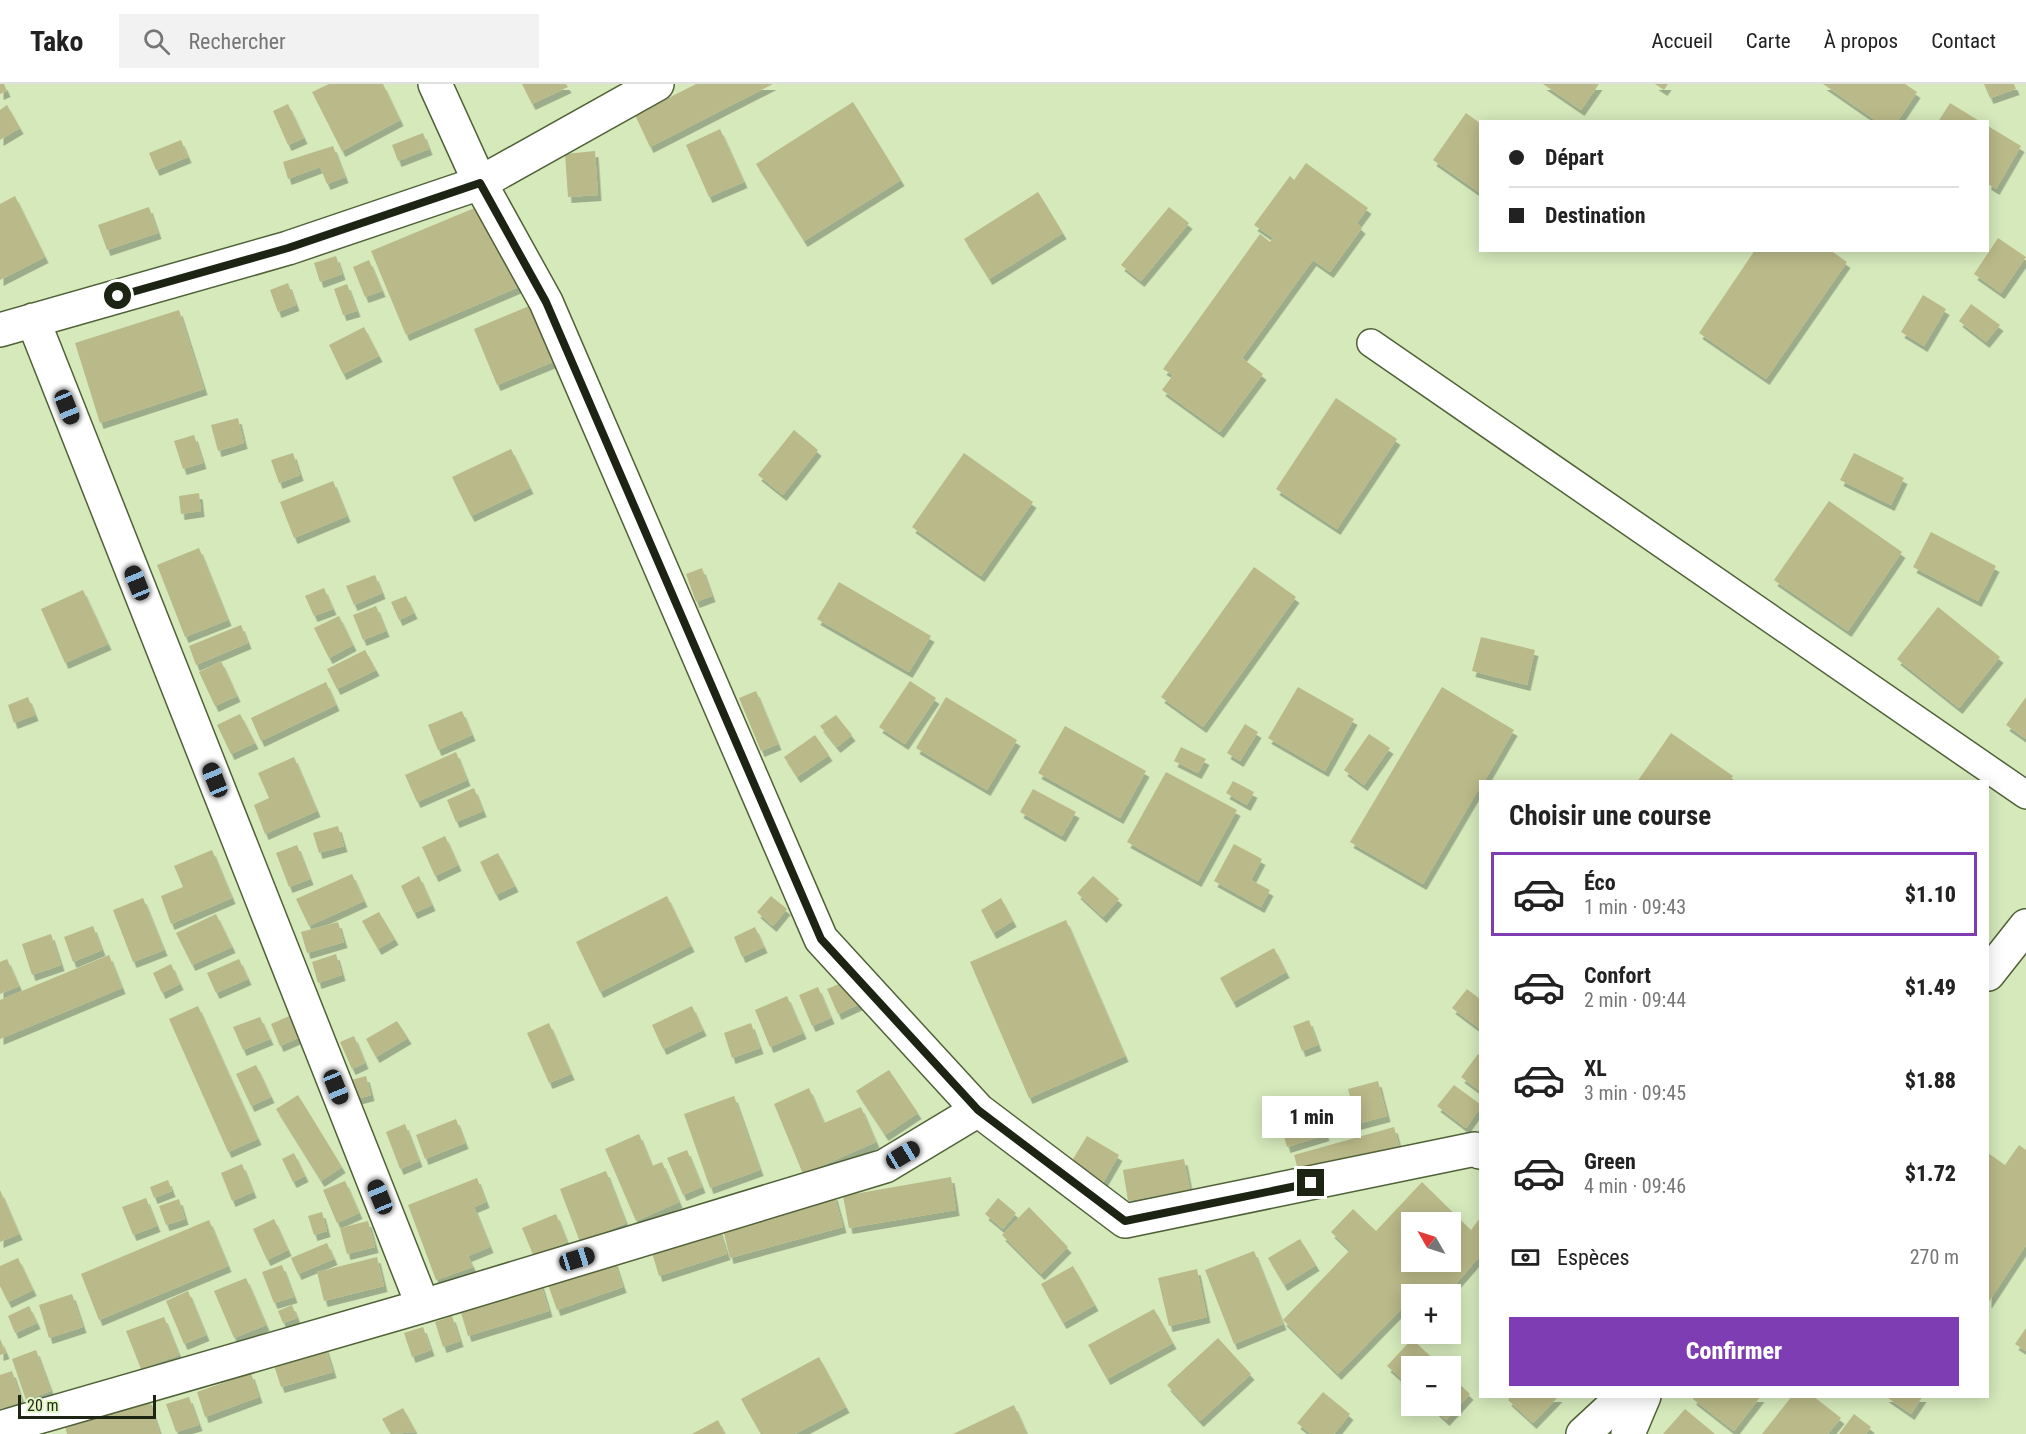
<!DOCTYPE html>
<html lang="fr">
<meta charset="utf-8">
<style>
body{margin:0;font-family:"Roboto Condensed",sans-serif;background:#f2f2f2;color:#222;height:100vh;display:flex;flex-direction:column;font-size:22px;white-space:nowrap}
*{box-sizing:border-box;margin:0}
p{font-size:20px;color:#767676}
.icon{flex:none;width:33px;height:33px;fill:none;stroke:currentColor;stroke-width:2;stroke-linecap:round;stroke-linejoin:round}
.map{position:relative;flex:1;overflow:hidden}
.side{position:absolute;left:1479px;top:696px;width:510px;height:618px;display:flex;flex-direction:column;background:#fff;border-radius:0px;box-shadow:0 3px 15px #0003}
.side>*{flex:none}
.top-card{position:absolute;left:1479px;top:36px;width:510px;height:132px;border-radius:0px;box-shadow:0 3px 15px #0003;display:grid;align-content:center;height:132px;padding:0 30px;background:#fff}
.needle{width:39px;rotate:309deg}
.controls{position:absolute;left:1401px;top:1128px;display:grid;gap:12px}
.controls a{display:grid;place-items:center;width:60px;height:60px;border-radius:0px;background:#fff;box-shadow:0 3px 15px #0003;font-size:30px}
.scale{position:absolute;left:18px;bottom:15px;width:138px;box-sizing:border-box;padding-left:6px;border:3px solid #1d2413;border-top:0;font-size:16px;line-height:21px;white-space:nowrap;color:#1d2413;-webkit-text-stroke:4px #e2f6c8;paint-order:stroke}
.end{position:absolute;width:27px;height:27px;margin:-14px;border:8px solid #1d2413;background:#fff;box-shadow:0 0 0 3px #fff}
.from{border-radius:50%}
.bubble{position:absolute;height:42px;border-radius:0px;background:#fff;box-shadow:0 3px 15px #0003;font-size:20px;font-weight:800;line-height:42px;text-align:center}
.car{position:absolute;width:18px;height:36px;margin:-18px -9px;border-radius:8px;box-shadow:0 0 4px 2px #0007;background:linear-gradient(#222 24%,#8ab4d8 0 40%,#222 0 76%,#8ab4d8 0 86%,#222 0)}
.top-card b{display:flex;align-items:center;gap:21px;height:57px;font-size:22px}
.top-card b+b{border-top:2px solid #e0e0e0}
.top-card i{width:15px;height:15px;background:#222}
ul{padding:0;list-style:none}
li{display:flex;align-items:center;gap:18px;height:84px;margin:0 12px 9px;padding:0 18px;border:3px solid transparent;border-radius:0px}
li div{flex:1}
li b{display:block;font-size:22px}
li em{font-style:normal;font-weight:800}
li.on{border-color:#7e3db2}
li>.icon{width:54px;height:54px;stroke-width:1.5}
h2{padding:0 30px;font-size:27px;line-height:72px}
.pay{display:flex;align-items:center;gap:15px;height:66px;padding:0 30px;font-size:22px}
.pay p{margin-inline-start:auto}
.primary-button{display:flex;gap:12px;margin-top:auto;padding:12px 30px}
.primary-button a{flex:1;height:69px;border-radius:0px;background:#7e3db2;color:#fff;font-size:24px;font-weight:800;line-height:69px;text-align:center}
header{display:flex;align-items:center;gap:36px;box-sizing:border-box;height:84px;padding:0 30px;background:#fff;border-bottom:2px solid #e0e0e0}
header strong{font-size:28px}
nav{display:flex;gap:33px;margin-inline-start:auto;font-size:21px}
.search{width:420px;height:54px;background:#f2f2f2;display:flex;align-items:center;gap:15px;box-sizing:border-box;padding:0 21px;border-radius:0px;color:#767676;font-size:22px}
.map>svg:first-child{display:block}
.building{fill:#bab989;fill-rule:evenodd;filter:url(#shadow)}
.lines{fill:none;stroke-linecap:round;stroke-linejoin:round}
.lane-casing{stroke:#506138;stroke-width:30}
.street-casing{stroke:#506138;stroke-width:36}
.secondary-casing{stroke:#506138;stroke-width:36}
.lane{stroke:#fff;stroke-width:27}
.street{stroke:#fff;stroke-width:33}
.secondary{stroke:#fff;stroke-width:33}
.route{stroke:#1d2413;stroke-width:8}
</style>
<header>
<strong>Tako</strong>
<div class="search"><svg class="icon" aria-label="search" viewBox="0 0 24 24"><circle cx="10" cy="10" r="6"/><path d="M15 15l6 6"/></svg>Rechercher</div>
<nav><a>Accueil</a><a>Carte</a><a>À propos</a><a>Contact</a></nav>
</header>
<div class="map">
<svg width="2026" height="1350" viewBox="0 0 2026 1350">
<defs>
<filter id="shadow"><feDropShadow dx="3.5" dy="6" stdDeviation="0" flood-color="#0004"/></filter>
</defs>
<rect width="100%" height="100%" fill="#d5e9bb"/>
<path class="building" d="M 0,0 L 4,0 L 7,7 L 0,10 Z
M 329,0 L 383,0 L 400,36 L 342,67 L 312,8 Z
M 522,0 L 566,0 L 568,3 L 532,20 Z
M 696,0 L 773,0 L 650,63 L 635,31 Z
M 1543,0 L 1599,0 L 1581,26 Z
M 1655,0 L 1668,0 L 1664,6 Z
M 1823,0 L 1905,0 L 1917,8 L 1897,38 L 1878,38 Z
M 1984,0 L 2014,0 L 2016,5 L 1990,14 Z
M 853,18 L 901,96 L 804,157 L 756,80 Z
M 1950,19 L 1981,38 L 1938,38 Z
M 288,20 L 304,54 L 288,61 L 273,27 Z
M 7,21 L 20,44 L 0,56 L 0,26 Z
M 1466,29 L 1480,39 L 1480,109 L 1433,76 Z
M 1988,42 L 2021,62 L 1996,105 L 1988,100 Z
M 720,45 L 744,98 L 709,113 L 686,61 Z
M 423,49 L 429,65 L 398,77 L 392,61 Z
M 181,56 L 188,73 L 156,86 L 149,69 Z
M 333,62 L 345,93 L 327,100 L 320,83 L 288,95 L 283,78 Z
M 595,67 L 598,111 L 568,113 L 565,70 Z
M 1306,79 L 1368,124 L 1357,139 L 1362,144 L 1330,188 L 1313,176 L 1242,274 L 1263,290 L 1220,348 L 1162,306 L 1173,291 L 1163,285 L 1260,150 L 1270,158 L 1273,154 L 1254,141 L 1290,92 L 1294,96 Z
M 1038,108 L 1063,149 L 989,195 L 964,155 Z
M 15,112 L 45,173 L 0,196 L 0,120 Z
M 501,113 L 535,196 L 406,251 L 371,167 Z
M 149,123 L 158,149 L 107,166 L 98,141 Z
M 1169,123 L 1189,139 L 1141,197 L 1121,181 Z
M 1998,154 L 2026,173 L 2001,209 L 1974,190 Z
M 1755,166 L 1830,166 L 1847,178 L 1766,295 L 1699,249 Z
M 336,172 L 342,190 L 320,198 L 314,179 Z
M 369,176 L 382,207 L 365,213 L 353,183 Z
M 288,199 L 296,221 L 278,228 L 270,206 Z
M 347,200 L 357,227 L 343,231 L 334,205 Z
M 1923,211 L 1946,225 L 1924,262 L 1901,248 Z
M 541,217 L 565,273 L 497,301 L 474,245 Z
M 1971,220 L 2000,241 L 1986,258 L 1959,237 Z
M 179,226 L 204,305 L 100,339 L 75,259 Z
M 364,243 L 379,272 L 343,290 L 329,261 Z
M 1336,314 L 1397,355 L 1337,445 L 1276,405 Z
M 238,334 L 244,359 L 218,367 L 211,341 Z
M 794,346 L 818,366 L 783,411 L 758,391 Z
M 194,351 L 203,379 L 183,385 L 174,357 Z
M 511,365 L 530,404 L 471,432 L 452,393 Z
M 293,369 L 300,391 L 279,399 L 271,376 Z
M 964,369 L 1033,418 L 981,492 L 912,443 Z
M 1854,369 L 1904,394 L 1891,421 L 1840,396 Z
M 333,397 L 347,432 L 294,454 L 280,418 Z
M 199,409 L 201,427 L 181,430 L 179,412 Z
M 1829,417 L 1902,468 L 1848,547 L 1774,496 Z
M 1931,448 L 1996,482 L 1978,517 L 1913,483 Z
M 199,464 L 228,536 L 185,553 L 157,481 Z
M 1254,483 L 1296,513 L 1203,643 L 1161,613 Z
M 702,484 L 712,512 L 696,518 L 686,490 Z
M 375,491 L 382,509 L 354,521 L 346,502 Z
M 839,498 L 931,552 L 909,588 L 817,535 Z
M 324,504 L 333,525 L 314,532 L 305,512 Z
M 83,506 L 108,560 L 65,579 L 41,525 Z
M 406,512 L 414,529 L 399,536 L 391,518 Z
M 376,522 L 386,547 L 363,556 L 353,531 Z
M 1938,523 L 2000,573 L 1959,624 L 1897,575 Z
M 339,532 L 353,561 L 329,574 L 314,544 Z
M 241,541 L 248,559 L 196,581 L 189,562 Z
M 1481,553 L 1535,566 L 1527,601 L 1472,587 Z
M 365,566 L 376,586 L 337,605 L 327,585 Z
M 221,577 L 237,612 L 215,622 L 199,588 Z
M 910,597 L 936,614 L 905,660 L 879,643 Z
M 326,598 L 336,621 L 261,657 L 251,634 Z
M 1298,603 L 1354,635 L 1325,687 L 1268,654 Z
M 1442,603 L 1514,646 L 1484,698 L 1480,698 L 1480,703 L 1423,800 L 1350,758 Z
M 756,607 L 778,660 L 761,667 L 739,614 Z
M 28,613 L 35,631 L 14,639 L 8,621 Z
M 946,613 L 1017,656 L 987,706 L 916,664 Z
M 2026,613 L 2026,655 L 2006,641 Z
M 462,627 L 472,651 L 438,666 L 428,641 Z
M 240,630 L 255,659 L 231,670 L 217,641 Z
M 836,631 L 852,651 L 837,663 L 820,642 Z
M 1245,640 L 1258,648 L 1240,677 L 1227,669 Z
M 1065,642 L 1146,687 L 1120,734 L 1038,689 Z
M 1671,649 L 1733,692 L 1729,698 L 1637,698 Z
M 1369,650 L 1390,664 L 1364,701 L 1344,686 Z
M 815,651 L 829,671 L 797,693 L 784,673 Z
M 1181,663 L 1206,675 L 1198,689 L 1174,677 Z
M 456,668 L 467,696 L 417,718 L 405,691 Z
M 294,673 L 317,727 L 265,750 L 254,721 L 269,714 L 258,689 Z
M 1166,688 L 1237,726 L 1198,797 L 1127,758 Z
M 1233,697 L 1254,708 L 1247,721 L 1226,709 Z
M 474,704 L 483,727 L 456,738 L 447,716 Z
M 1033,705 L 1076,728 L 1062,752 L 1020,728 Z
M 338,742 L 344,762 L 319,769 L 313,749 Z
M 445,752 L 458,781 L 435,792 L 422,763 Z
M 1234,760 L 1262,775 L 1251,796 L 1270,806 L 1261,823 L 1214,797 Z
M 297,761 L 310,795 L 289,803 L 276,769 Z
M 212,766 L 232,814 L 171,840 L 161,812 L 183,803 L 174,782 Z
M 498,769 L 515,802 L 496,811 L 480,778 Z
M 352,790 L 364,817 L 309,842 L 296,815 Z
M 419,792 L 432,821 L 414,829 L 401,802 Z
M 1093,792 L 1119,815 L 1103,833 L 1077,809 Z
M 667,812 L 691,862 L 600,908 L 576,858 Z
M 771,812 L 787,825 L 773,842 L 757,828 Z
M 143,814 L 164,866 L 133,878 L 113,826 Z
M 1001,814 L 1013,837 L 993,849 L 981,826 Z
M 379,828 L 395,855 L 378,865 L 362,837 Z
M 216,830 L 232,863 L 192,881 L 176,849 Z
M 1066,836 L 1125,972 L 1029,1014 L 970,878 Z
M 338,838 L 344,858 L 307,869 L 301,848 Z
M 93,842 L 102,866 L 73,878 L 64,853 Z
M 755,843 L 764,863 L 742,873 L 734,853 Z
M 51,850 L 61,881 L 32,891 L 22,860 Z
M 1274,864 L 1286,888 L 1233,918 L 1220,894 Z
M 336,870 L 342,891 L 318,899 L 312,878 Z
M 109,871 L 122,904 L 0,955 L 0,916 Z
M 7,875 L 19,902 L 0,910 L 0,878 Z
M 239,875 L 248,895 L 216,909 L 207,889 Z
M 171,880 L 180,900 L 162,909 L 153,889 Z
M 851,895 L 862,919 L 838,930 L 827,905 Z
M 818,903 L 831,934 L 812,942 L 799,911 Z
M 1467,905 L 1480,915 L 1480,945 L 1452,924 Z
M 787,912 L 803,949 L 770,963 L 755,926 Z
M 198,922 L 258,1055 L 228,1068 L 169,935 Z
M 692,922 L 703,946 L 663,965 L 652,941 Z
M 296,929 L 305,951 L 280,962 L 271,940 Z
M 260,933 L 270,955 L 243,966 L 233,943 Z
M 1309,936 L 1318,961 L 1302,967 L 1293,942 Z
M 397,937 L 408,954 L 376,973 L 366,955 Z
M 549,939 L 571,990 L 549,999 L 527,949 Z
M 751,939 L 760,964 L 732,974 L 724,949 Z
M 354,952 L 365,979 L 352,985 L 340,958 Z
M 1478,970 L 1480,972 L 1480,1007 L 1461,993 Z
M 256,981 L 271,1013 L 251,1022 L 236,990 Z
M 889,986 L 918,1029 L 885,1051 L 856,1007 Z
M 366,992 L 371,1011 L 353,1016 L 348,997 Z
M 1378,997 L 1387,1032 L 1357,1040 L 1348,1005 Z
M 1454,1001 L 1480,1020 L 1480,1024 L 1466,1044 L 1437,1022 Z
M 809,1004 L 824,1039 L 861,1023 L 876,1058 L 803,1090 L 774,1020 Z
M 298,1011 L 342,1083 L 321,1097 L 276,1025 Z
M 734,1012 L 760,1086 L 710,1104 L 684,1030 Z
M 1314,1014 L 1326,1051 L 1287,1063 L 1276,1026 Z
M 456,1035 L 465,1059 L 425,1075 L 416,1051 Z
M 405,1040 L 419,1077 L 400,1085 L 386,1048 Z
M 1394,1043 L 1400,1065 L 1300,1093 L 1294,1071 Z
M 639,1050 L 652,1082 L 662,1078 L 679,1118 L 636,1137 L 605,1065 Z
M 1087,1052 L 1119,1071 L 1100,1104 L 1067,1085 Z
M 2019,1061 L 2026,1066 L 2026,1161 L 1988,1219 L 1988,1069 L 2005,1081 Z
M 687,1066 L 702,1103 L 683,1111 L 667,1074 Z
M 294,1069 L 305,1092 L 293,1098 L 282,1075 Z
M 1184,1075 L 1190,1106 L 1128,1117 L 1123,1086 Z
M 242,1080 L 253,1108 L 232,1117 L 221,1089 Z
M 606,1087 L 626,1139 L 580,1158 L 560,1105 Z
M 951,1093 L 956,1126 L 849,1144 L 843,1112 Z
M 477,1094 L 486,1118 L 474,1123 L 490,1163 L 468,1172 L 473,1183 L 436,1196 L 408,1121 Z
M 168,1096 L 172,1107 L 154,1114 L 150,1103 Z
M 345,1097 L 359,1129 L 337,1139 L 323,1106 Z
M 1422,1098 L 1471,1146 L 1480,1134 L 1480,1172 L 1447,1210 L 1412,1210 L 1412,1214 L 1338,1290 L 1283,1236 L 1350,1166 L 1331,1148 L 1353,1125 L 1376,1147 ZM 1412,1138 L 1450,1138 L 1450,1178 L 1412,1178 Z
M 0,1106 L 19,1150 L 0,1158 Z
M 834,1110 L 843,1143 L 730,1174 L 722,1141 Z
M 146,1114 L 157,1142 L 133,1151 L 122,1123 Z
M 998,1114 L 1016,1129 L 1003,1145 L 985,1130 Z
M 179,1115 L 185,1135 L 166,1141 L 159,1122 Z
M 1029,1123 L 1068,1163 L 1041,1190 L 1002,1151 Z
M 322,1128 L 327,1147 L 314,1151 L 308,1132 Z
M 556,1130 L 567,1158 L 534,1173 L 522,1144 Z
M 274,1135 L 288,1166 L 267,1176 L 253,1145 Z
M 209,1136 L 228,1182 L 99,1236 L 81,1190 Z
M 368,1137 L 375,1163 L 347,1170 L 340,1144 Z
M 717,1139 L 727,1170 L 659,1192 L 650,1162 Z
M 1300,1155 L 1316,1181 L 1284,1201 L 1268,1174 Z
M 327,1159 L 334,1175 L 298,1190 L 291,1174 Z
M 1254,1167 L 1283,1240 L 1234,1260 L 1205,1186 Z
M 377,1173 L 384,1202 L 324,1217 L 317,1188 Z
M 613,1173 L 623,1203 L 557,1226 L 546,1195 Z
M 18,1174 L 33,1206 L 8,1218 L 0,1202 L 0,1182 Z
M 282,1181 L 294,1213 L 274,1219 L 262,1188 Z
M 1073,1182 L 1095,1221 L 1063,1239 L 1041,1200 Z
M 1197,1185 L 1207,1233 L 1169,1242 L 1158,1194 Z
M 246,1194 L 266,1241 L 234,1254 L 214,1207 Z
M 540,1197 L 549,1227 L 468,1252 L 459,1222 Z
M 188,1207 L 206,1251 L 184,1260 L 166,1217 Z
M 72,1210 L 83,1243 L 49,1254 L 39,1221 Z
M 292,1221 L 297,1234 L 283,1239 L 278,1227 Z
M 29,1222 L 37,1239 L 15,1249 L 8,1232 Z
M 1154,1225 L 1173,1259 L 1107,1295 L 1088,1261 Z
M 452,1232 L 460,1257 L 443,1263 L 435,1238 Z
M 164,1233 L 179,1271 L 141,1285 L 126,1247 Z
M 423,1243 L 431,1266 L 412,1273 L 404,1249 Z
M 2026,1244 L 2026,1267 L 2015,1260 Z
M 1218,1254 L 1251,1290 L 1200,1337 L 1167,1301 Z
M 0,1255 L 6,1269 L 0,1271 Z
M 1412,1255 L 1441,1282 L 1412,1282 L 1412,1304 L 1387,1282 Z
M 325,1262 L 333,1288 L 281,1303 L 273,1278 Z
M 36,1266 L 51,1307 L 26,1316 L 12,1275 Z
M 819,1273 L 846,1323 L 795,1350 L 761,1350 L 741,1315 Z
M 12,1287 L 22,1317 L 0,1325 L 0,1291 Z
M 251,1289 L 259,1313 L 205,1333 L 197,1308 Z
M 1450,1291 L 1470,1310 L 1446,1336 L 1431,1322 L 1450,1322 Z
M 1323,1308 L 1350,1330 L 1334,1350 L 1311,1350 L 1297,1339 Z
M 1511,1312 L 1559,1312 L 1533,1339 L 1508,1316 Z
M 1694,1312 L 1761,1312 L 1734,1347 L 1693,1315 Z
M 1792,1312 L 1813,1312 L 1841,1334 L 1828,1350 L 1762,1350 Z
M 1885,1312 L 1923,1312 L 1911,1330 Z
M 189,1313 L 199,1341 L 176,1348 L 166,1320 Z
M 148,1314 L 160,1350 L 67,1350 L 65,1342 Z
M 1014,1321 L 1027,1350 L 953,1350 Z
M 403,1324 L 416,1348 L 391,1350 L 382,1335 Z
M 1685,1325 L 1715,1350 L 1663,1350 Z
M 1854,1330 L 1871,1343 L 1866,1350 L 1839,1350 Z
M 718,1336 L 725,1350 L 692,1350 Z"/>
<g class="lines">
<defs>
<path id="lane" d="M 1371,259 L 2026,711"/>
<path id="street" d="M 435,0 L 480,99 L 657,0
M 33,236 L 423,1222
M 0,246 L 288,164 L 480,99 L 546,218 L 821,855 L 978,1026
M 0,1344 L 423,1222 L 885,1082 L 978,1026 L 1125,1137 L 1475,1065 L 1480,1068
M 1628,1350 L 1644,1312"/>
<path id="secondary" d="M 1988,890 L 2026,842
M 1583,1350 L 1624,1312"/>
</defs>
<use href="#lane" class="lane-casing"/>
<use href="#street" class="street-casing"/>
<use href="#secondary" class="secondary-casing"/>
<use href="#lane" class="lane"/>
<use href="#street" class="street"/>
<use href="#secondary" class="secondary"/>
</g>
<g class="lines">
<path class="route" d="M 118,212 L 288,164 L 480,99 L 546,218 L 821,855 L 978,1026 L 1125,1137 L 1311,1099"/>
</g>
</svg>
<div class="controls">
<a><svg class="needle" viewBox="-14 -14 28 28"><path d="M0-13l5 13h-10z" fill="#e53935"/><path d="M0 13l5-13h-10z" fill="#767676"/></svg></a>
<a>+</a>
<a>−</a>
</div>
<div class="scale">20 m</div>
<i class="end from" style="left:118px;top:212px"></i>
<i class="end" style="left:1311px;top:1099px"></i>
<div class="bubble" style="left:1262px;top:1012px;width:99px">1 min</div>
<i class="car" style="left:67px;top:323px;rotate:158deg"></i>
<i class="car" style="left:137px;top:499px;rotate:338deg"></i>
<i class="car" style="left:215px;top:696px;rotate:338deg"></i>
<i class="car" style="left:336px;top:1003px;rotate:158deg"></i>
<i class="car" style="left:903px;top:1071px;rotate:59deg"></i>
<i class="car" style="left:380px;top:1113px;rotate:338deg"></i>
<i class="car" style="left:577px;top:1175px;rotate:73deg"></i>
<div class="top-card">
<b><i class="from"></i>Départ</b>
<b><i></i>Destination</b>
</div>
<section class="side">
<h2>Choisir une course</h2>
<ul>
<li class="on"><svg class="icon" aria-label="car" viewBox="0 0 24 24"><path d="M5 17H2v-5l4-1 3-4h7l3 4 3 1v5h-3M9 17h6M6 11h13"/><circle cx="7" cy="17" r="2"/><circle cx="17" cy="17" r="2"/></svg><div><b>Éco</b><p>1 min · 09:43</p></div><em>$1.10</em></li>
<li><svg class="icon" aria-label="car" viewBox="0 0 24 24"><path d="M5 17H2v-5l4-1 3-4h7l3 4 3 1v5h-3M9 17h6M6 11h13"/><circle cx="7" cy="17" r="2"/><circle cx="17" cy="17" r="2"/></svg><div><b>Confort</b><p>2 min · 09:44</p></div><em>$1.49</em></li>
<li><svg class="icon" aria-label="car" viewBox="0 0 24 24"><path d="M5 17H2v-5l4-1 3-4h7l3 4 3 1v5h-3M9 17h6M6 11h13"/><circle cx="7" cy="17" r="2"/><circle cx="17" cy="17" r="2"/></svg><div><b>XL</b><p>3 min · 09:45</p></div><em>$1.88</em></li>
<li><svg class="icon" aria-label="car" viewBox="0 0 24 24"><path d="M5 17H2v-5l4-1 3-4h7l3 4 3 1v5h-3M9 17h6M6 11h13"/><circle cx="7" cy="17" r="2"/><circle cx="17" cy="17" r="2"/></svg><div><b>Green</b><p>4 min · 09:46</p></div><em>$1.72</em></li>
</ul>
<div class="pay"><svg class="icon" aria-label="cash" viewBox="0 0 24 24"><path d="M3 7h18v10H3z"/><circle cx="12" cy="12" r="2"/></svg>Espèces<p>270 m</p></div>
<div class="primary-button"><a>Confirmer</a></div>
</section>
</div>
